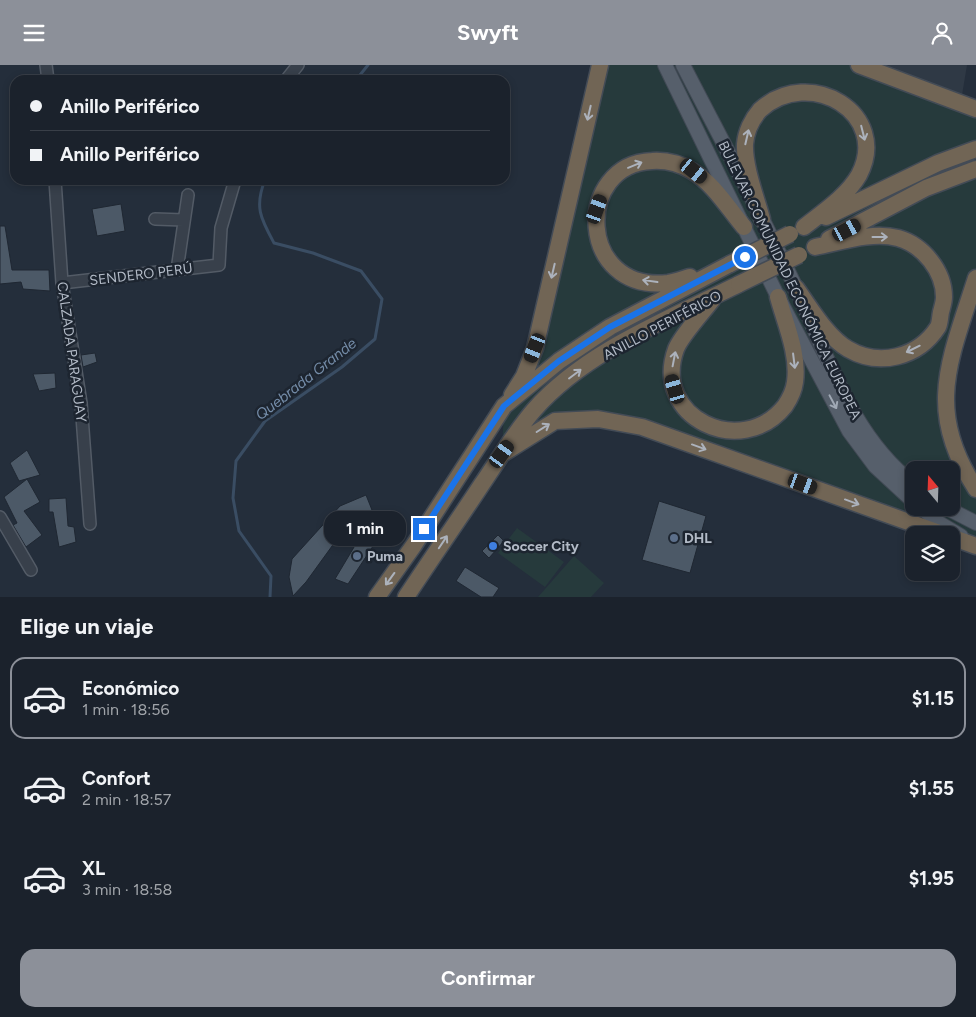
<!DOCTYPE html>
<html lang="es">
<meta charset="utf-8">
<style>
body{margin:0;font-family:Figtree,sans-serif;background:#242a34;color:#f1f3f6;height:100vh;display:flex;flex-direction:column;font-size:19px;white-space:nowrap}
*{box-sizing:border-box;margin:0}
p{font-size:16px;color:#a0a4a9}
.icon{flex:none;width:28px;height:28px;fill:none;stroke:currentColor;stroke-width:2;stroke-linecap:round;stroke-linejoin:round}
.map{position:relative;height:532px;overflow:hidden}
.sheet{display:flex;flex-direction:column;background:#1b222c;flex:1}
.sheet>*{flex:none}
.hud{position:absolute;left:10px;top:10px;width:500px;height:110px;border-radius:15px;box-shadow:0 2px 8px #0003,0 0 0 1px #393f48;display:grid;align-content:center;height:110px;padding:0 20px;background:#1b222c}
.needle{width:32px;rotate:341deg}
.controls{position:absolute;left:905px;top:396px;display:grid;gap:10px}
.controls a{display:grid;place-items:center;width:55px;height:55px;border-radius:10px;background:#1b222c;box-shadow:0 2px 8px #0003,0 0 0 1px #393f48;font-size:25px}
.end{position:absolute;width:22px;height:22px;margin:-11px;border:6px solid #1a73e8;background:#fff;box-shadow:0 0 0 2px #fff}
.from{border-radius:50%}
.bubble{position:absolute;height:35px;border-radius:15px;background:#1b222c;box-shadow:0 2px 8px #0003,0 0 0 1px #393f48;font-size:16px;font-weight:700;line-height:35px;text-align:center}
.car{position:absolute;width:15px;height:30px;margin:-15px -8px;border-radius:6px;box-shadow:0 0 4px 1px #0007;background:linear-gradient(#222 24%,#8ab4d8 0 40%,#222 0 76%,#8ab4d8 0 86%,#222 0)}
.hud b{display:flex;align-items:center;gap:18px;height:48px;font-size:19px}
.hud b+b{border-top:1px solid #393f48}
.hud i{width:12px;height:12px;background:#f1f3f6}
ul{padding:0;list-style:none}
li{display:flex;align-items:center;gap:15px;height:82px;margin:0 10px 8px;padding:0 10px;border:2px solid transparent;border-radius:15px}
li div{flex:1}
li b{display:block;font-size:19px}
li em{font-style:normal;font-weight:700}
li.on{border-color:#8c9099}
li>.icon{width:45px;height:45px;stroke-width:1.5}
h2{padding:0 20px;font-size:22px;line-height:60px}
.primary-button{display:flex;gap:10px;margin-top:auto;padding:10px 20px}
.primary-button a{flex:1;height:58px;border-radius:15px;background:#8c9099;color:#fff;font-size:20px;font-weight:700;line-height:58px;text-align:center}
header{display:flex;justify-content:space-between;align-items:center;height:65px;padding:0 20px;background:#8c9099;color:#fff;font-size:22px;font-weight:700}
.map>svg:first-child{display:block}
.airport{fill:#2f3945}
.green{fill:#263a3c;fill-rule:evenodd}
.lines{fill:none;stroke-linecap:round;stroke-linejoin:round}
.stream{stroke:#3a4d63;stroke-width:3}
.building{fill:#4c5967;stroke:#1f2732}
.minor-casing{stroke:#535b66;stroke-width:14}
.major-casing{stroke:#414954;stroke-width:16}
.highway-casing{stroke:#434b56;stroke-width:19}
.minor{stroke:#38404b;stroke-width:11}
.major{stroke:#565f6b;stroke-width:14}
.highway{stroke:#716555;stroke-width:16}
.highway-bridge-casing{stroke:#434b56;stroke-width:19;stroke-linecap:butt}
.highway-bridge{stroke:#716555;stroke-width:16}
.oneway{stroke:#acb2bc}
.oneway2{stroke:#a0a9b5}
.route{stroke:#1a73e8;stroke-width:6}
.service-dot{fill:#5c6f8a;stroke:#1d2530;stroke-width:2}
.shop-dot{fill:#3f7fe0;stroke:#1d2530;stroke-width:2}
.labels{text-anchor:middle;stroke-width:5;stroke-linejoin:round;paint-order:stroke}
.street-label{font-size:14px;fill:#b3bbc7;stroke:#1d2530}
.poi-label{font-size:14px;font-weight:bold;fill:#b3bbc7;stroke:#1d2530;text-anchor:start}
.water-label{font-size:15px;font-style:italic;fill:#758da9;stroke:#1d2530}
</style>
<header><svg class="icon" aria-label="menu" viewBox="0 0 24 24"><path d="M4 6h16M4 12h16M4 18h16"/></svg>Swyft<svg class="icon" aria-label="person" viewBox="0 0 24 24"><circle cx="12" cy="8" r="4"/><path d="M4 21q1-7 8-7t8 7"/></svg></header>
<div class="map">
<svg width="976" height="532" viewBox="0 0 976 532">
<rect width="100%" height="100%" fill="#242e3b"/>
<path class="airport" d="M 881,0 L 967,0 L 962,30 Z"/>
<path class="green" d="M 600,0 L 859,0 L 976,44 L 976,213 L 945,344 L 976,424 L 976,481 L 642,362 L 555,356 L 502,389 L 504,341 L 524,311 ZM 914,405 L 951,405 L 951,442 L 914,442 Z
M 517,463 L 564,497 L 545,522 L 498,488 Z
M 574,491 L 604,518 L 591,532 L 538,532 Z"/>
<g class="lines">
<path class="stream" d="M 356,15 L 368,0
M 265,115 C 254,142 261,154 274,178 L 313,188 L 361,206 L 382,234 L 375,274 L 342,302 L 265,356 L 236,396 L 233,433 L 239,466 L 271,511 L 270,532"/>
</g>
<path class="building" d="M 121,139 L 125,166 L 97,171 L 92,144 Z
M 0,161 L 5,161 L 12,205 L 49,205 L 50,226 L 23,224 L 21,217 L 0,219 Z
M 95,288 L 97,297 L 83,302 L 81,290 Z
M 55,308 L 56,323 L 39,326 L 33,309 Z
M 27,385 L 40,410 L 19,416 L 10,398 Z
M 27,414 L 40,437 L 24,446 L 42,470 L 26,482 L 13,460 L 17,458 L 4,432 Z
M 366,430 L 372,445 L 348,459 L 306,517 L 293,531 L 289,512 L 292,494 L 340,441 Z
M 66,433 L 68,461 L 74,462 L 76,477 L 59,482 L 53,447 L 49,447 L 49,434 Z
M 659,436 L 706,451 L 690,508 L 642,495 Z
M 366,462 L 381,469 L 348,519 L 335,514 Z
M 498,470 L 504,476 L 489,493 L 482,486 Z
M 465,502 L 499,523 L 493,532 L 481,532 L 456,516 Z"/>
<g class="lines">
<defs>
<path id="minor" d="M 46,0 L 48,15
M 286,15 L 298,0
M 55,115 L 62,218 L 81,338 L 90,459
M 155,154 L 184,155
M 177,205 L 188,130
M 62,218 L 219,200 L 221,163 L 235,115
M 0,452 L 31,505"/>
<path id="major" d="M 665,0 L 778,232 L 849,366 L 875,401 L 914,437
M 683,0 C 721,74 761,148 796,223 C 828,291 851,371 914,419
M 921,442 L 936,456 L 961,471
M 945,442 L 976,458"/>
<path id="highway" d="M 859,0 L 976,44
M 826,152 L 938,98 L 976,84
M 762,154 C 756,132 744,101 745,79 C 746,67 752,54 760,45 C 810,0 891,49 859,110 C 847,131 823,147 804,162
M 829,174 L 926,123 L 976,104
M 690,212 C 683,214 675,217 668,218 C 577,228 574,99 652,96 C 667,95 679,98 692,106 C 713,118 728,143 744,162
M 976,213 C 950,295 924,345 976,424
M 796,223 C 810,242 827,272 848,284 C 879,302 918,293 938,262 C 940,258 940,252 941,247 C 942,243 944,237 944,232 C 944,206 923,180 898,173 C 872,166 841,177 815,182
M 712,235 C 703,247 681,271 676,284 C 651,353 742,395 785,341 C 789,335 794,325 795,317 C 799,289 785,258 778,232
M 512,330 L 524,311 L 535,283 L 600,0
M 502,389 L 555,356 L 598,354 L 642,362 L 945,470
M 951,472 L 976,481
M 377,532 L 414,480 L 504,341 L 559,296 L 610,262 L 730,199
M 406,532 C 431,494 457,457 482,419 C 499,394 515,367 534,345 C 585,286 671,253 739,219"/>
</defs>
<use href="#minor" class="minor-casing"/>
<use href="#major" class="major-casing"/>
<use href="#highway" class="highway-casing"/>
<use href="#minor" class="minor"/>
<use href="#major" class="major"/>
<use href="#highway" class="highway"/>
<defs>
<path id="highway-bridge" d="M 730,199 L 790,169
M 739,219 L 799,190"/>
</defs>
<use href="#highway-bridge" class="highway-bridge-casing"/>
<use href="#highway-bridge" class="highway-bridge"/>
</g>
<defs><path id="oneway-shaft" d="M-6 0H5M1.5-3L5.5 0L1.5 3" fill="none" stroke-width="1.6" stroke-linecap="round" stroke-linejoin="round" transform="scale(1.25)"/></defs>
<g class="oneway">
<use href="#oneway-shaft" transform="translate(589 48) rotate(103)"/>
<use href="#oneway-shaft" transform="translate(863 68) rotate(76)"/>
<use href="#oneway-shaft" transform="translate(747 72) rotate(-77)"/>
<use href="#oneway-shaft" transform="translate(635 100) rotate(-22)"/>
<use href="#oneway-shaft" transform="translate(880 172)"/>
<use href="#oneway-shaft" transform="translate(553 206) rotate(103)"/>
<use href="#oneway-shaft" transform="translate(650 216) rotate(-172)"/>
<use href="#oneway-shaft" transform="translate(913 284) rotate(154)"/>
<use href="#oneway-shaft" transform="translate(674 294) rotate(-79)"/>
<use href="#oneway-shaft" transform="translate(794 296) rotate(83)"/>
<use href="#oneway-shaft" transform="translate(575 309) rotate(-37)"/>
<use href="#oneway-shaft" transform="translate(543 363) rotate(-32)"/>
<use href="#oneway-shaft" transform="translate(699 382) rotate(20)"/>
<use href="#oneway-shaft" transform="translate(852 437) rotate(20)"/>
<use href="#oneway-shaft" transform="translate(443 477) rotate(-56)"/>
<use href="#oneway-shaft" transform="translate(390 514) rotate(126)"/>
</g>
<use class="oneway2" href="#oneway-shaft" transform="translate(833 337) rotate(62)"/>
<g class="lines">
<path class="route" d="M 424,464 L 504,341 L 559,296 L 610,262 L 745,192"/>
</g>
<g class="service-dot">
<circle cx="674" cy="473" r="5"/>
<circle cx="357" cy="491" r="5"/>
</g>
<circle class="shop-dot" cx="493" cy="481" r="5"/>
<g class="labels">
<g class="street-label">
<text transform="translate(141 209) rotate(-7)" y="5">SENDERO PERÚ</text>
<text transform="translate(790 215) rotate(64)" y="5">BULEVAR COMUNIDAD ECONÓMICA EUROPEA</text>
<text transform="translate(662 260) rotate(-28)" y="5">ANILLO PERIFÉRICO</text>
<text transform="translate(72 287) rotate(82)" y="5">CALZADA PARAGUAY</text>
</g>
<g class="poi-label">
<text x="684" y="478">DHL</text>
<text x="503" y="486">Soccer City</text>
<text x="367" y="496">Puma</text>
</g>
<g class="water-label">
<text transform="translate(306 314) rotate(-38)" y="5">Quebrada Grande</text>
</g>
</g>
</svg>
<div class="controls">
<a><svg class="needle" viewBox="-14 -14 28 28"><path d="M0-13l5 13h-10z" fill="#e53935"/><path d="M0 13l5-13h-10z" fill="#a0a4a9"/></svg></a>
<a><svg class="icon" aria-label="layers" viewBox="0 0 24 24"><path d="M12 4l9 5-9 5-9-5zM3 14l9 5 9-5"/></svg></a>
</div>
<i class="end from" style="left:745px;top:192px"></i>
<i class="end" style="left:424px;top:464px"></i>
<div class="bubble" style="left:324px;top:446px;width:82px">1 min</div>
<i class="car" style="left:694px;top:106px;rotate:129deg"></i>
<i class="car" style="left:597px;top:144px;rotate:20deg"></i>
<i class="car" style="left:847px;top:165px;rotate:62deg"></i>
<i class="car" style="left:535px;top:283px;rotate:202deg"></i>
<i class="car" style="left:675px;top:324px;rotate:343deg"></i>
<i class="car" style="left:502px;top:389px;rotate:36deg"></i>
<i class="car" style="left:803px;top:419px;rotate:110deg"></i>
<div class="hud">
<b><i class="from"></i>Anillo Periférico</b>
<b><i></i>Anillo Periférico</b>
</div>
</div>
<section class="sheet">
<h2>Elige un viaje</h2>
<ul>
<li class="on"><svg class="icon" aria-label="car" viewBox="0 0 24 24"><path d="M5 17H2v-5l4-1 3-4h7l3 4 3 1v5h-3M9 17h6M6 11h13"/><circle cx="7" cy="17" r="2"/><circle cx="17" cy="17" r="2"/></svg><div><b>Económico</b><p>1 min · 18:56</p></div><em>$1.15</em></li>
<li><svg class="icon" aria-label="car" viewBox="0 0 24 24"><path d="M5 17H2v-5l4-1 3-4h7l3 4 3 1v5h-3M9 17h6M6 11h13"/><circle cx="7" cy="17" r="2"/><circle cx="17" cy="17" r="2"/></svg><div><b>Confort</b><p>2 min · 18:57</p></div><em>$1.55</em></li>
<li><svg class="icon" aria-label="car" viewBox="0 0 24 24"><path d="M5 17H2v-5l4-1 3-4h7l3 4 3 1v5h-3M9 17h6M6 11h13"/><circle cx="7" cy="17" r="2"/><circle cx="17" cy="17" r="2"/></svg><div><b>XL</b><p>3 min · 18:58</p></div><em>$1.95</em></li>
</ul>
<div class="primary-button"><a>Confirmar</a></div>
</section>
